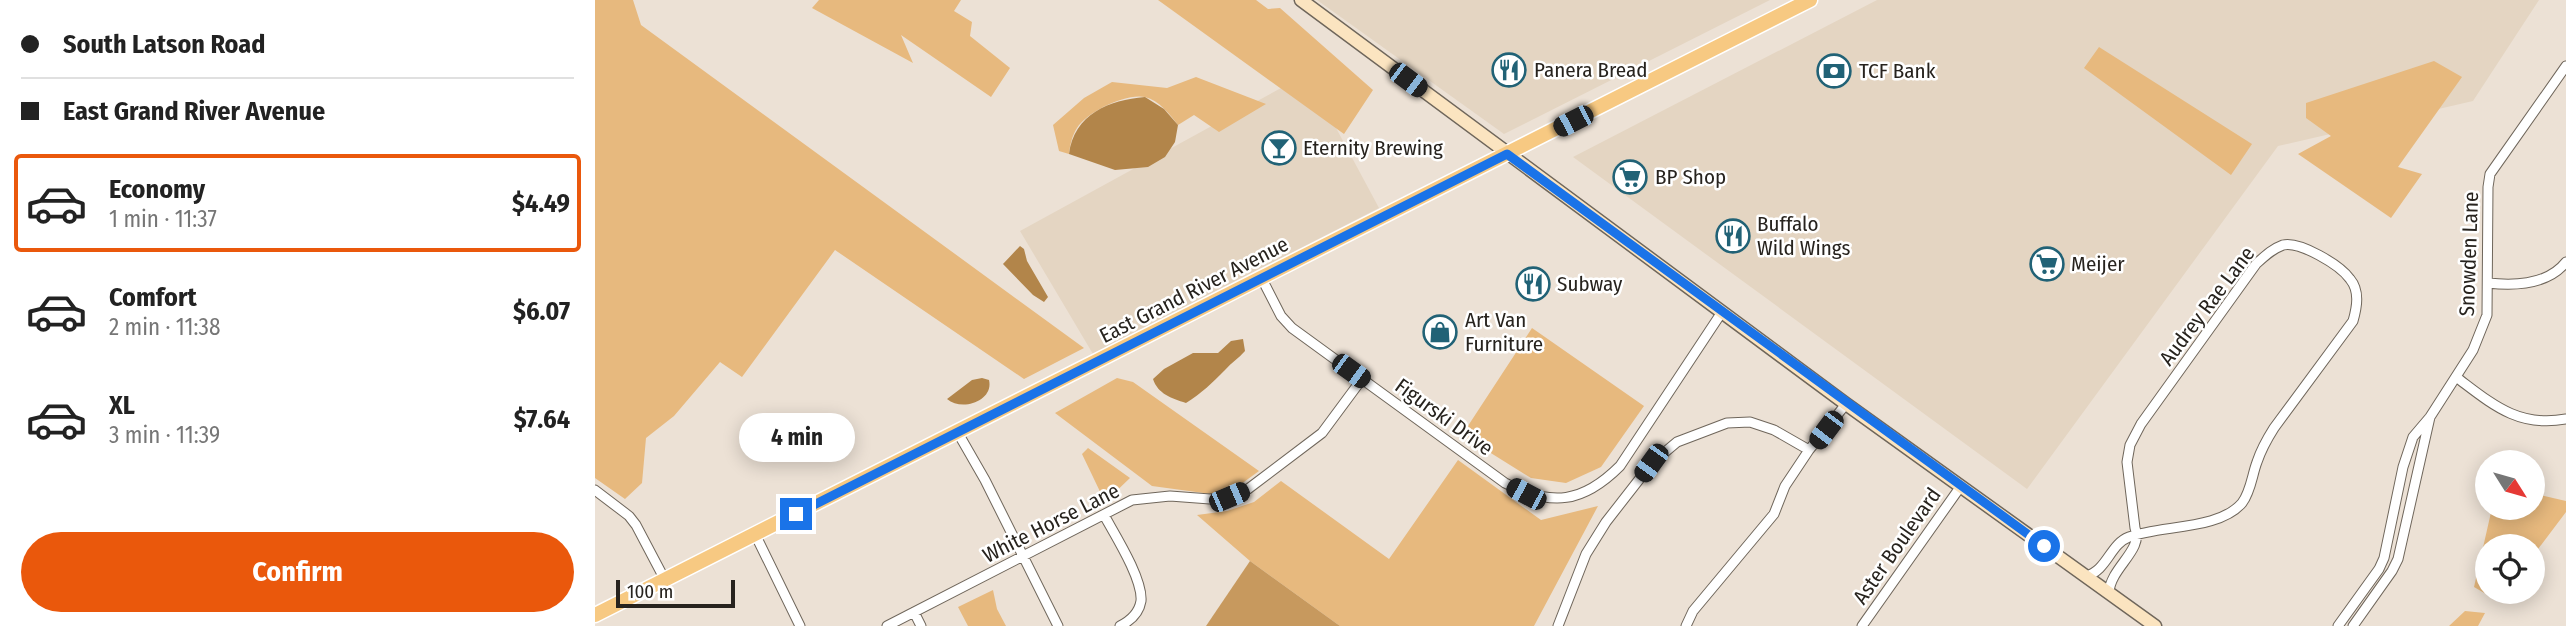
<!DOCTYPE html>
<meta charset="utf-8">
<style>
body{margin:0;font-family:"Fira Sans Condensed",sans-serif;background:#f2f2f2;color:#222;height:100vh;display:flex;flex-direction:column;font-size:26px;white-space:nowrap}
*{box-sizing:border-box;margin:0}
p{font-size:23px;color:#767676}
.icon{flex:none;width:38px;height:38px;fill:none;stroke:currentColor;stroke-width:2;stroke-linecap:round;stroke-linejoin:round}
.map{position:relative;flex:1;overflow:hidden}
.sheet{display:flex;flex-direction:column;background:#fff;width:595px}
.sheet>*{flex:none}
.top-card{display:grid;align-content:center;height:154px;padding:0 21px;background:#fff}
.needle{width:46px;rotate:127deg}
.buttons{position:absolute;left:1880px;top:450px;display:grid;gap:14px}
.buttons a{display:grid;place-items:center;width:70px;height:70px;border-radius:50%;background:#fff;box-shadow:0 4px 18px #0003;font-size:35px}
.scale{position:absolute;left:21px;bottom:18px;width:119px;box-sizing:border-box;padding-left:7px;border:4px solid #27231e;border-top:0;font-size:19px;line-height:24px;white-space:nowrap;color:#27231e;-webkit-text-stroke:5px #fff;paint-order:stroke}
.end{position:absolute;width:32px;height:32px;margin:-16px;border:9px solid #1a73e8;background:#fff;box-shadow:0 0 0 4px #fff}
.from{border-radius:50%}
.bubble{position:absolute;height:49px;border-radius:24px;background:#fff;box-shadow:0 4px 18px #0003;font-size:23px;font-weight:700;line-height:49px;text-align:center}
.car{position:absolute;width:21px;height:42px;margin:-21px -10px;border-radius:9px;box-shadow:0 0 5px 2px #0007;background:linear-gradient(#222 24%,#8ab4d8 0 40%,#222 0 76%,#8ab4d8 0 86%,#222 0)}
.top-card b{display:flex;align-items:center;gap:24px;height:66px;font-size:26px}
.top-card b+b{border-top:2px solid #e0e0e0}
.top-card i{width:18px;height:18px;background:#222}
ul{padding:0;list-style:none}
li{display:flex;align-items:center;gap:21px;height:98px;margin:0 14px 10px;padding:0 7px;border:4px solid transparent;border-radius:7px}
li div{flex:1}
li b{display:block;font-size:26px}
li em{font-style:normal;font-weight:700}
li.on{border-color:#ea580c}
li>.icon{width:63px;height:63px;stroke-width:1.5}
.cta{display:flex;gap:14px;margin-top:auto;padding:14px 21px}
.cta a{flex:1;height:80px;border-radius:42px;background:#ea580c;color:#fff;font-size:28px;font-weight:700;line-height:80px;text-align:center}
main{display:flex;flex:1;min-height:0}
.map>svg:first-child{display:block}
.built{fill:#e4d5c2}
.green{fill:#e7b97e}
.forest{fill:#c7995e}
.water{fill:#b2854a}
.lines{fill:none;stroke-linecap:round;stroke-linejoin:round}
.minor-casing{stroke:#6f665b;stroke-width:11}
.secondary-casing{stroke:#6f665b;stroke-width:15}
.primary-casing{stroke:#fff;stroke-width:17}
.minor{stroke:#fff;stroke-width:9}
.secondary{stroke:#fbe4c0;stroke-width:12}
.primary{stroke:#f7c982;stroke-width:14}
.route{stroke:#1a73e8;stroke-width:9}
.labels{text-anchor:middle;stroke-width:5;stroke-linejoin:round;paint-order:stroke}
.poi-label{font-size:21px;fill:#27231e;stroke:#fff;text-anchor:start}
.street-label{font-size:21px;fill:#27231e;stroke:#fff}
</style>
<main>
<section class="sheet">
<div class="top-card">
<b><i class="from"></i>South Latson Road</b>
<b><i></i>East Grand River Avenue</b>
</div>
<ul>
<li class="on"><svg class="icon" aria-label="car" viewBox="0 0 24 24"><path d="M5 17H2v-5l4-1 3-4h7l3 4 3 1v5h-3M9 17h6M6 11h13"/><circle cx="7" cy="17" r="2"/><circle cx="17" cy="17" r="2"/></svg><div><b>Economy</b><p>1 min · 11:37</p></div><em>$4.49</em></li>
<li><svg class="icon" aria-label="car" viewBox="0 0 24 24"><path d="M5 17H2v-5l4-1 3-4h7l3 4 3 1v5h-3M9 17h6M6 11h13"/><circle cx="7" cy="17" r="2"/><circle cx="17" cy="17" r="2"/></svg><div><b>Comfort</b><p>2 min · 11:38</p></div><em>$6.07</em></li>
<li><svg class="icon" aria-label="car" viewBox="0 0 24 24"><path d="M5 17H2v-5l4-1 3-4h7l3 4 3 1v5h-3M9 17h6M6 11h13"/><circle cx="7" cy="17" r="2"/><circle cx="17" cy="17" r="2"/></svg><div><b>XL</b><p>3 min · 11:39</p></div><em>$7.64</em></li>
</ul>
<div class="cta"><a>Confirm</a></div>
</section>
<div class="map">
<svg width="1971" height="626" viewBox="0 0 1971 626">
<rect width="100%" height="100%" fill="#ece1d5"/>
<path class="built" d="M 722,0 L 1175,0 L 909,134 Z
M 1282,0 L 1944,0 L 1878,101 L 1683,146 L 1432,489 L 978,157 Z
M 686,88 L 740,126 L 784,208 L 498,354 L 425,231 Z"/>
<path class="green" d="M 0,0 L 38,0 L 46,25 L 489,348 L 429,379 L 240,250 L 147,377 L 125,362 L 79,416 L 51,438 L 47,483 L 30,499 L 0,478 Z
M 224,0 L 366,0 L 359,11 L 377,22 L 375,36 L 415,68 L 396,97 L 306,35 L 318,63 L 217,8 Z
M 563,0 L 661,0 L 673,9 L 685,8 L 778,90 L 749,134 Z
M 1504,47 L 1657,144 L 1636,175 L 1489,68 Z
M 1839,61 L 1867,77 L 1803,167 L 1827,174 L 1796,218 L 1703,154 L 1736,136 L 1711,118 L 1711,103 Z
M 601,77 L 671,104 L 624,132 L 599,115 L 583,125 C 575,115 564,100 550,97 C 530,93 492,112 482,128 C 477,136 475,145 474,154 L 464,151 L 458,125 L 489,98 L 517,82 L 572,88 Z
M 937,328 L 1049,406 L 1006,467 L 971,483 L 936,478 L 867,435 Z
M 522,378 L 538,382 L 664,471 L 642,487 L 616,494 L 557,486 L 460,413 Z
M 493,448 L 535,478 L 510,502 L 487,454 Z
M 863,460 L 946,520 L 1003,506 L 939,626 L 745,626 L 655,561 L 602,515 L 632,511 L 659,502 L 686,481 L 794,559 Z
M 1937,493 L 1971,501 L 1971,512 L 1937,557 L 1937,546 L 1892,546 L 1892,592 L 1895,592 L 1891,594 L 1879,587 L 1897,508 L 1937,508 Z
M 398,590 L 402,609 L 411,626 L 373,626 L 363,607 Z
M 1870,611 L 1890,613 L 1883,626 L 1854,626 Z"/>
<path class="forest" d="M 655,561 L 745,626 L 611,626 Z"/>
<path class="water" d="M 550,97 L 569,109 L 583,125 L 580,142 L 570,157 L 553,167 L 520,170 L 474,154 C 479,114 514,100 550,97 Z
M 425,246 L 429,249 L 432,261 L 453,297 L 449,302 L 438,295 L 408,264 Z
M 648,339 L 650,351 C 644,358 636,363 630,370 C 617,383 607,393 591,403 C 576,398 563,394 558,379 L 569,369 L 598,353 L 623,353 L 636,341 Z
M 387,378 L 394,380 C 399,401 367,412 352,399 L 377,380 Z"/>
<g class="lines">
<defs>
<path id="minor" d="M 667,279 L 686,316 L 697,328 L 910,483 C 957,507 988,503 1025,466 L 1127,312
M 1893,283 C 1920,286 1953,285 1971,262
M 1861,377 C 1897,404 1923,428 1971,419
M 363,433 L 390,480 L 463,626
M 0,490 L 34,516 L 41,525 L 70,580
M 509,515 C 520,535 548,579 546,601 C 544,613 535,621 525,626
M 160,534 L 205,626
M 1491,576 C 1512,571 1515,544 1534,537 C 1566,525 1624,530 1647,503 C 1656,491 1657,475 1662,462 C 1666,450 1672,439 1679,428 L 1758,321 C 1762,307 1765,291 1755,279 C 1745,265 1705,241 1688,245 C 1677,249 1670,256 1661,264 L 1546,424 L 1535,445 L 1532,462 L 1540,528 C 1549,550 1516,567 1514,592
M 319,612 L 326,626
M 292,626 L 537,500 L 575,496 L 615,499 L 634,497 L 653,489 L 727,433 L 767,379
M 963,626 L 991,554 L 1011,522 L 1057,463 L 1082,442 L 1132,423 L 1155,422 L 1179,430 L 1214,450
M 1091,626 L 1098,611 L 1179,514 L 1190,486 L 1214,450 L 1251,404
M 1267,626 L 1366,486
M 1743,626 L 1784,569 L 1789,558 L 1808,467 L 1818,437 L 1835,417 L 1878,350 L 1892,315 L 1893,187 L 1895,174 L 1971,66
M 1758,626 L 1797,571 L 1803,559 L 1835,417"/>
<path id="secondary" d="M 706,0 L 1251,404 L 1560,626"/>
<path id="primary" d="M 0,615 L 1215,0"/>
</defs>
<use href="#minor" class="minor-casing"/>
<use href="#secondary" class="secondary-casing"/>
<use href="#primary" class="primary-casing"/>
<use href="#minor" class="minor"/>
<use href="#secondary" class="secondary"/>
<use href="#primary" class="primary"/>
</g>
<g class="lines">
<path class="route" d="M 201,514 L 912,154 L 1449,546"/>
</g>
<defs>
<symbol id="restaurant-ring" viewBox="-11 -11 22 22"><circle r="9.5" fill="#fff" stroke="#216276" stroke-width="1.5"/><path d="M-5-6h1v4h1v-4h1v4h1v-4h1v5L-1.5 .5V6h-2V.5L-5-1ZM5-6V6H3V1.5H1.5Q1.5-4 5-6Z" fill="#216276"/></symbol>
<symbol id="bank-ring" viewBox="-11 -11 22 22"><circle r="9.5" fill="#fff" stroke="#216276" stroke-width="1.5"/><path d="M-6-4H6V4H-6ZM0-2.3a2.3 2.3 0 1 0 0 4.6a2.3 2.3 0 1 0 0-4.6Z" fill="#216276"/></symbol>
<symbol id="bar-ring" viewBox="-11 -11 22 22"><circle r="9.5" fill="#fff" stroke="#216276" stroke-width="1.5"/><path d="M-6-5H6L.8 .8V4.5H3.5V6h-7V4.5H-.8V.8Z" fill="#216276"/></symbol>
<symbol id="supermarket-ring" viewBox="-11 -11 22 22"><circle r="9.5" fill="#fff" stroke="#216276" stroke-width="1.5"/><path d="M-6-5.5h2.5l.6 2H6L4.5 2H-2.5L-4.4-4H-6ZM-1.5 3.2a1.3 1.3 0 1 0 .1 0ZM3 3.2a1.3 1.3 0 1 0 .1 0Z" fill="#216276"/></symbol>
<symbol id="shop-ring" viewBox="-11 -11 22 22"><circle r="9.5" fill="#fff" stroke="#216276" stroke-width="1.5"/><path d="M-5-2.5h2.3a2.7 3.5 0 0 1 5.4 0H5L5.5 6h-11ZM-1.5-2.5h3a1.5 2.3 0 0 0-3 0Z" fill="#216276"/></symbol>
</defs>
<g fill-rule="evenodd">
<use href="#restaurant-ring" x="895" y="51" width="38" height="38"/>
<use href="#bank-ring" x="1220" y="52" width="38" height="38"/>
<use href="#bar-ring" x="665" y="129" width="38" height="38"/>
<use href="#supermarket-ring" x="1016" y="158" width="38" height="38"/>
<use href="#restaurant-ring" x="1119" y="217" width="38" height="38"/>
<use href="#supermarket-ring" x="1433" y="245" width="38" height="38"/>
<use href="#restaurant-ring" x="919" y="265" width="38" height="38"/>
<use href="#shop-ring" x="826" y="313" width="38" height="38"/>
</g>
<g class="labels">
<g class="poi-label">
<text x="939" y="77">Panera Bread</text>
<text x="1264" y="78">TCF Bank</text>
<text x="708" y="155">Eternity Brewing</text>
<text x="1060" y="184">BP Shop</text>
<text x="1162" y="231">Buffalo<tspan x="1162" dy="24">Wild Wings</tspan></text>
<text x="1476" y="271">Meijer</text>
<text x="962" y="291">Subway</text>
<text x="870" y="327">Art Van<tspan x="870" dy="24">Furniture</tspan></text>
</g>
<g class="street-label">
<text transform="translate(1874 254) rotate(-88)" y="7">Snowden Lane</text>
<text transform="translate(599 290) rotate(-27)" y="7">East Grand River Avenue</text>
<text transform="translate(1612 306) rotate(-53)" y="7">Audrey Rae Lane</text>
<text transform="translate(849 417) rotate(36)" y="7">Figurski Drive</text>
<text transform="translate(456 523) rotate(-27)" y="7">White Horse Lane</text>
<text transform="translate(1302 546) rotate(-55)" y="7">Aster Boulevard</text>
</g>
</g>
</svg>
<div class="buttons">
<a><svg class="needle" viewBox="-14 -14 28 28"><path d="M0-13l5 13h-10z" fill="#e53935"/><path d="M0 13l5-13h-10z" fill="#767676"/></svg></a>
<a><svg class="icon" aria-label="locate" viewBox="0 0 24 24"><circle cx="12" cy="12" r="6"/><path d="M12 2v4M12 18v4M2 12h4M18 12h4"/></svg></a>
</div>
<div class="scale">100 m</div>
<i class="end from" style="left:1449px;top:546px"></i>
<i class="end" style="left:201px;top:514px"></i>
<div class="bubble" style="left:144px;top:413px;width:116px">4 min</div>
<i class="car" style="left:813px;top:80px;rotate:127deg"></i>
<i class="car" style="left:978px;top:121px;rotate:243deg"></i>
<i class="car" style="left:756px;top:371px;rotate:126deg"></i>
<i class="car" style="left:1231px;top:430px;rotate:217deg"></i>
<i class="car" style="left:1056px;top:463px;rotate:216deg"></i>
<i class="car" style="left:931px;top:494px;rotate:298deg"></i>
<i class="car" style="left:634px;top:497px;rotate:67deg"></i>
</div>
</main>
